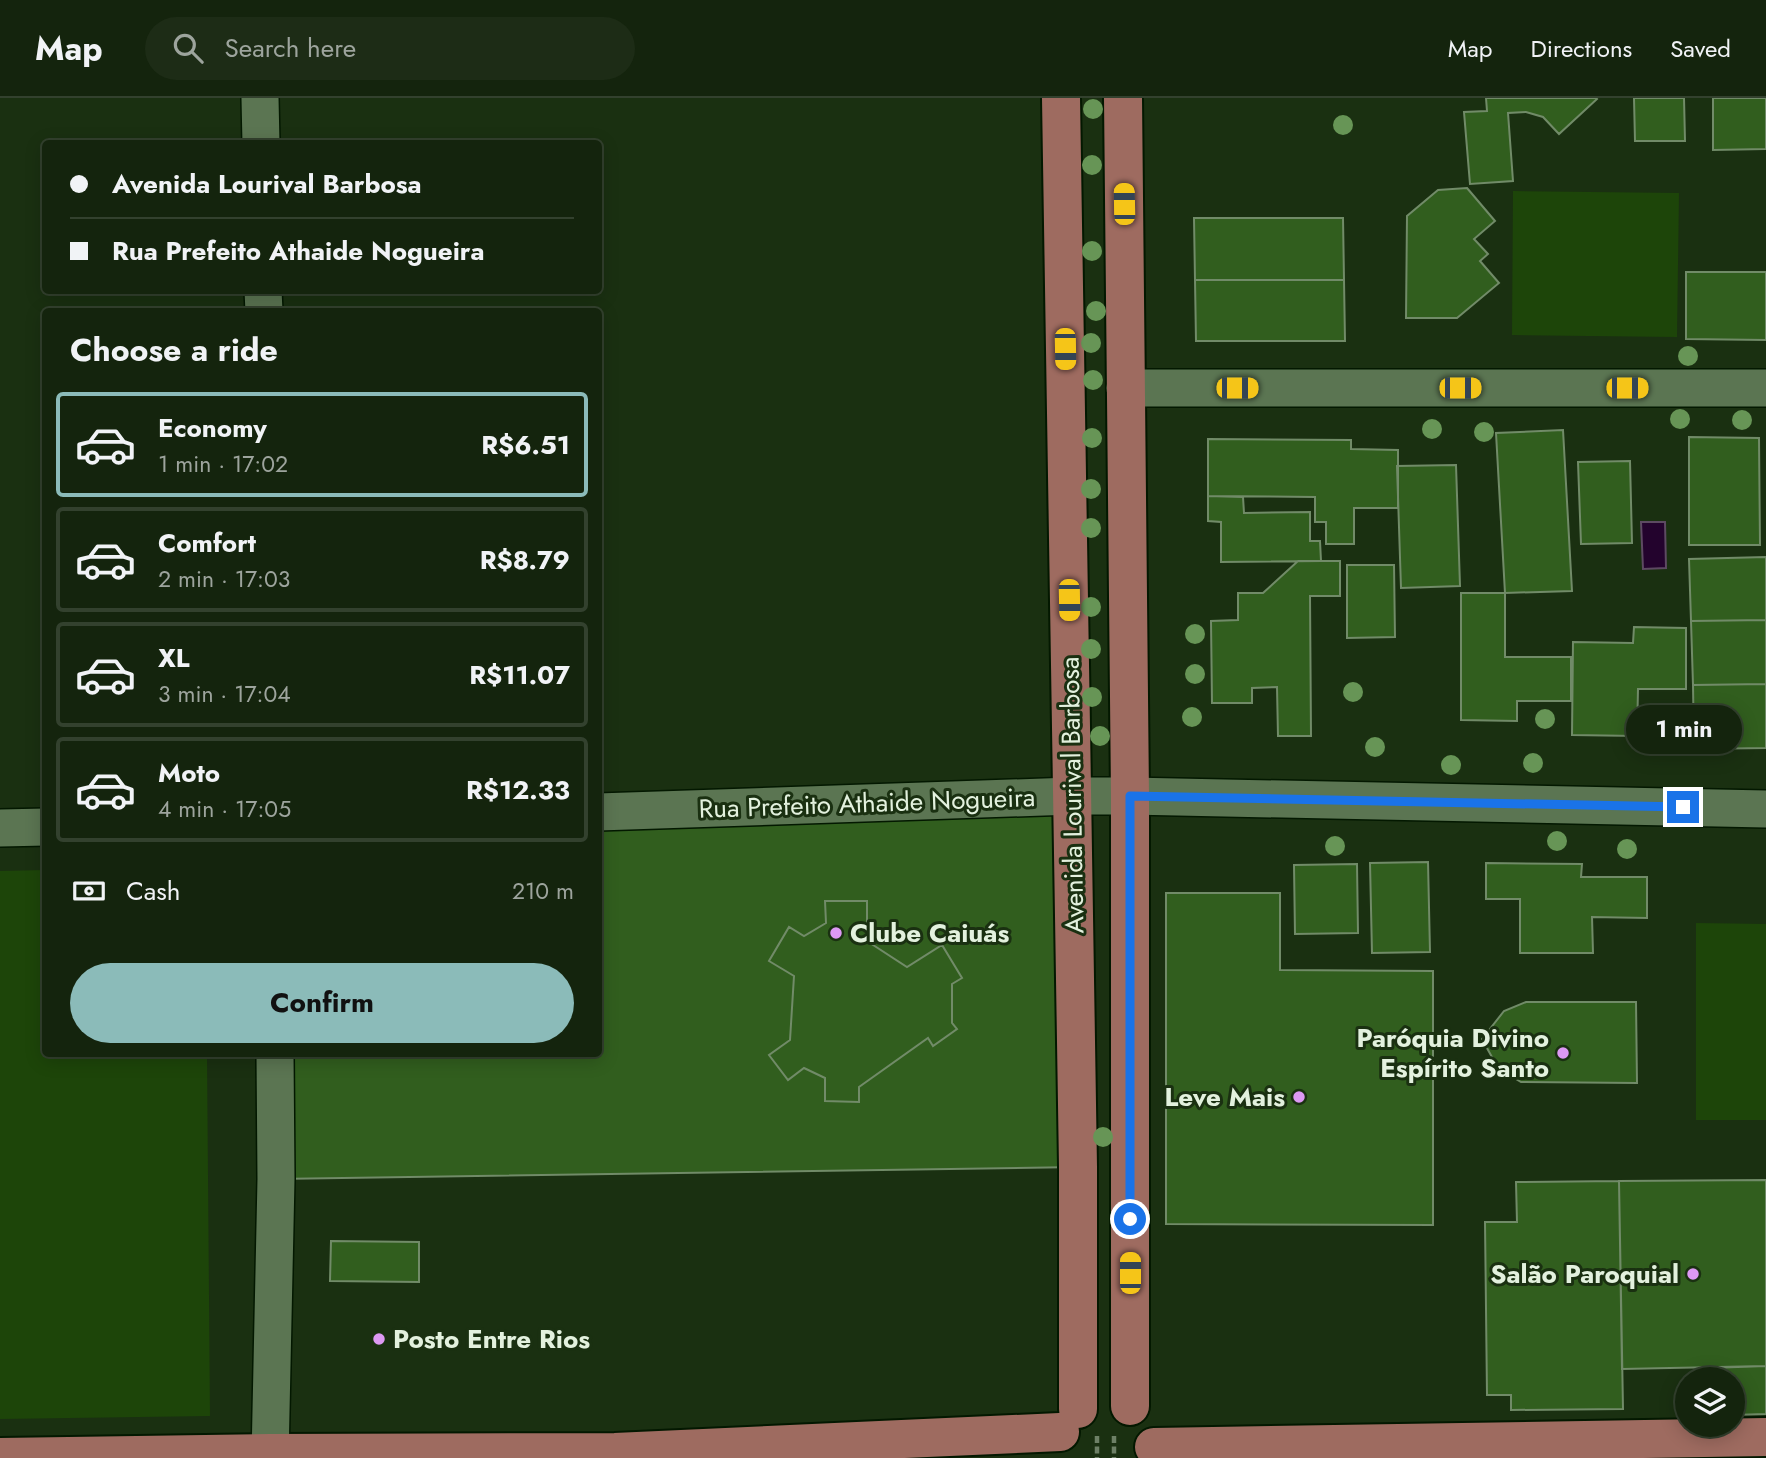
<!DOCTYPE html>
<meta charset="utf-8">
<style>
body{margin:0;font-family:Jost,sans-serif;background:#1d2c16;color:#f1f3f6;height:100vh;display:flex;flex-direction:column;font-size:26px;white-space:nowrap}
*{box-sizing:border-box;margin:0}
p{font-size:23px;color:#9da49d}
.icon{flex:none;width:38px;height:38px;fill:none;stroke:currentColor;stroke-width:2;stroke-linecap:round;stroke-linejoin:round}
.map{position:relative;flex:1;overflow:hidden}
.sheet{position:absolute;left:42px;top:210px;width:560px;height:749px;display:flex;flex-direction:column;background:#14240d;border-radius:7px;box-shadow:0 4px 18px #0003,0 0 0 2px #33412e}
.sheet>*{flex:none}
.top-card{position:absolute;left:42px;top:42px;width:560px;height:154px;border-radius:7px;box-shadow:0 4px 18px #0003,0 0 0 2px #33412e;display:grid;align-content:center;height:154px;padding:0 28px;background:#14240d}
.fabs{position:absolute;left:1675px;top:1269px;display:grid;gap:14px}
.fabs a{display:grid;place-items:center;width:70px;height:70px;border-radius:50%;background:#14240d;box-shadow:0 4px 18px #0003,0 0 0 2px #33412e;font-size:35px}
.end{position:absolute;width:32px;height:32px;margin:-16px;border:9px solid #1a73e8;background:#fff;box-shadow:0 0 0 4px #fff}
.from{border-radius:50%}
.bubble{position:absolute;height:49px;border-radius:24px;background:#14240d;box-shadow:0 4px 18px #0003,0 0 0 2px #33412e;font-size:23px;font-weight:700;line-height:49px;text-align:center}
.car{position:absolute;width:21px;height:42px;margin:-21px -10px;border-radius:9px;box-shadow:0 0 5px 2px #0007;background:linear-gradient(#f5c518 24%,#345 0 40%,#f5c518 0 76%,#345 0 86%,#f5c518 0)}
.top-card b{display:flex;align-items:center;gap:24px;height:66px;font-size:26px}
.top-card b+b{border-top:2px solid #33412e}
.top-card i{width:18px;height:18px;background:#f1f3f6}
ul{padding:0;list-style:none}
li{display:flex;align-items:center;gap:21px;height:105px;margin:0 14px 10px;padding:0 14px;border:4px solid #33412e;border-radius:7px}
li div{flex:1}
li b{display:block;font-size:26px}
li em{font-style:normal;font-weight:700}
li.current{border-color:#8bbbb9}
li>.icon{width:63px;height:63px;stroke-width:1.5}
h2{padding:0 28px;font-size:32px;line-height:84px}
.pay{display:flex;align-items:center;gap:18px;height:77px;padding:0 28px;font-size:26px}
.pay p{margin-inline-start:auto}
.cta{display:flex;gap:14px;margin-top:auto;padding:14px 28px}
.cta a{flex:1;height:80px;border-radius:42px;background:#8bbbb9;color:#111;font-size:28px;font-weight:700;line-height:80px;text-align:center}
header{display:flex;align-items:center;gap:42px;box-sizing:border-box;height:98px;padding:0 35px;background:#14240d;border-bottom:2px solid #33412e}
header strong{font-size:33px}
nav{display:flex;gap:38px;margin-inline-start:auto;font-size:24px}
.search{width:490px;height:63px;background:#1d2c16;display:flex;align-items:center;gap:18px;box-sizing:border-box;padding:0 24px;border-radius:38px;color:#9da49d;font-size:26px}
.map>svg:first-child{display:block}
.green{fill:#1d4509}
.water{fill:#23032d;stroke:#5d4a62;stroke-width:2}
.building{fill:#315e1e;stroke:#718b68;stroke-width:2}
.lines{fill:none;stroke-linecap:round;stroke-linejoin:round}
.minor-casing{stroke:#031800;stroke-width:40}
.major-casing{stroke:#031800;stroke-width:42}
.path{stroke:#6d8066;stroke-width:4.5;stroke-dasharray:7 3.5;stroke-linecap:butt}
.minor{stroke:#5b7552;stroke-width:37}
.major{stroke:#9e6b60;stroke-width:38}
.tree{fill:#679556}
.route{stroke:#1a73e8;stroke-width:9}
.poi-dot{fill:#dd99f3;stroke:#1a3011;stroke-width:2.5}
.labels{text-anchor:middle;stroke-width:6;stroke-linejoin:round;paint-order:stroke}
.street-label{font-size:26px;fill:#e3f1de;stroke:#1a3011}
.poi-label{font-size:26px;font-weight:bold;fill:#e3f1de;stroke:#1a3011;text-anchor:end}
</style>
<header>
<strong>Map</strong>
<div class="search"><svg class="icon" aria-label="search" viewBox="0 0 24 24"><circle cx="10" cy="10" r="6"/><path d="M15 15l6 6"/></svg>Search here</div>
<nav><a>Map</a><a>Directions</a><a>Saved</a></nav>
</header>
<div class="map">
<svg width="1766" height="1360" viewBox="0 0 1766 1360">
<rect width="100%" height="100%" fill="#1a3011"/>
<path class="green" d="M 1513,93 L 1679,95 L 1677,239 L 1512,237 Z
M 45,772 L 46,956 L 207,956 L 210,1318 L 0,1321 L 0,773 Z
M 1696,825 L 1766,826 L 1766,1022 L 1696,1022 Z"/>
<path class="water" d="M 1641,424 L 1665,424 L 1666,470 L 1643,471 Z"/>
<path class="building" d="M 1486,0 L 1596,0 L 1597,1 L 1559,36 L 1543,19 L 1526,14 L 1508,15 L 1513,83 L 1470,86 L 1464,14 L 1487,13 Z
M 1634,0 L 1684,0 L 1685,43 L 1635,43 Z
M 1713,0 L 1766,0 L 1766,51 L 1713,52 Z
M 1467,90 L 1495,123 L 1474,141 L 1488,156 L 1480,163 L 1499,185 L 1457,220 L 1406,220 L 1407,118 L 1438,92 Z
M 1194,120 L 1343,120 L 1344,182 L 1195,182 Z
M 1686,174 L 1766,174 L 1766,242 L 1686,241 Z
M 1195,182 L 1344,182 L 1345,243 L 1196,243 Z
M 1563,332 L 1572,493 L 1505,495 L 1496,335 Z
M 1689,339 L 1759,340 L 1760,447 L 1689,447 Z
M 1208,341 L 1351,342 L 1351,351 L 1398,352 L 1398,410 L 1354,410 L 1354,446 L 1326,446 L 1326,424 L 1315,424 L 1315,399 L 1208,398 Z
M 1630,363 L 1632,445 L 1581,446 L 1578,364 Z
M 1456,367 L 1460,488 L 1401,490 L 1397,368 Z
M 1208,398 L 1243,399 L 1244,415 L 1310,414 L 1310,443 L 1320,443 L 1321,463 L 1221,464 L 1221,424 L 1208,423 Z
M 1766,459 L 1766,522 L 1691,523 L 1689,461 Z
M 1298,463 L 1340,463 L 1340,498 L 1310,498 L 1311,638 L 1278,638 L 1277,589 L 1252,590 L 1252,605 L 1212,605 L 1211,523 L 1238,522 L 1238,495 L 1263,495 Z
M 1347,467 L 1394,467 L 1395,539 L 1347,540 Z
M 1461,495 L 1505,495 L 1505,559 L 1571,559 L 1571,603 L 1517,603 L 1517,623 L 1461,622 Z
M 1766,522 L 1766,586 L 1693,587 L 1691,523 Z
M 1634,529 L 1686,530 L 1686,591 L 1638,591 L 1637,638 L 1572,637 L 1573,544 L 1633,545 Z
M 1766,586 L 1766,650 L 1694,651 L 1693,587 Z
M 1072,698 L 1078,1069 L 276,1081 L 275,956 L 598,956 L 598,714 Z
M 1428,764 L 1430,854 L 1372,855 L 1370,765 Z
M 1486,765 L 1582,766 L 1581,779 L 1647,779 L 1647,820 L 1592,819 L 1593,855 L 1520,855 L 1520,801 L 1486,801 Z
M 1357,766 L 1358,835 L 1295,836 L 1294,767 Z
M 1166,795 L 1280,795 L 1280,872 L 1433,873 L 1433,1127 L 1166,1126 Z
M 825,803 L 867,803 L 867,843 L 907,869 L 942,847 L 962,880 L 952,886 L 952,925 L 957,931 L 933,948 L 928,940 L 859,989 L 859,1004 L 825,1003 L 825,980 L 804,970 L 788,982 L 769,957 L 790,942 L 794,878 L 769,863 L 789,829 L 804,838 L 826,825 Z
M 1526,904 L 1636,904 L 1637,985 L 1521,984 L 1498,970 L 1482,941 L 1504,913 Z
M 1766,1082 L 1766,1268 L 1622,1271 L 1619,1083 Z
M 1619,1083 L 1623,1311 L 1511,1312 L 1511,1297 L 1487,1297 L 1485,1124 L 1517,1124 L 1516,1084 Z
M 331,1143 L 419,1144 L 419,1184 L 330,1183 Z
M 1766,1268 L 1766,1316 L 1732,1317 L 1732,1281 L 1709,1281 L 1709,1270 Z"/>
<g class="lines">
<defs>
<path id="minor" d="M 260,0 L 261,46
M 263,192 L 264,214
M 1125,290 L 1766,290
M 598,714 L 1072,698 L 1130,698 L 1766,711
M 0,730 L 46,729
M 270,1360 L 276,1081 L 275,956"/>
<path id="major" d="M 1061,0 L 1078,1069 L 1078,1311
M 1123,0 L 1130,698 L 1130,1308
M 1154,1349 L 1766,1339
M 0,1359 L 270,1355 L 615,1354 L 1060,1334"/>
</defs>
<use href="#minor" class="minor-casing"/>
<use href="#major" class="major-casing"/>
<path class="path" d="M 1097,1338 L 1097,1360
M 1114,1338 L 1114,1360"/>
<use href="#minor" class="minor"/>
<use href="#major" class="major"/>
</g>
<g class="tree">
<circle cx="1093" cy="11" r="10"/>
<circle cx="1343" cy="27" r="10"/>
<circle cx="1092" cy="67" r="10"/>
<circle cx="1092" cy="153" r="10"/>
<circle cx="1096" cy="213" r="10"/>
<circle cx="1091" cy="245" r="10"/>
<circle cx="1688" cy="258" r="10"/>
<circle cx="1093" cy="282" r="10"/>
<circle cx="1680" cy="321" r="10"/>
<circle cx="1742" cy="322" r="10"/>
<circle cx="1432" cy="331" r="10"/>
<circle cx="1484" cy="334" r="10"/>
<circle cx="1092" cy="340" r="10"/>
<circle cx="1091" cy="391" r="10"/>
<circle cx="1091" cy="430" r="10"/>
<circle cx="1091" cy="509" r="10"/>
<circle cx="1195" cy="536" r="10"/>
<circle cx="1091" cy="551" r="10"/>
<circle cx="1195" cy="576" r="10"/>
<circle cx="1353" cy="594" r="10"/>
<circle cx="1092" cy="599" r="10"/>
<circle cx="1192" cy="619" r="10"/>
<circle cx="1545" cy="621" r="10"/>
<circle cx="1100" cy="638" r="10"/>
<circle cx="1375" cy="649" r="10"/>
<circle cx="1533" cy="665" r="10"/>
<circle cx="1451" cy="667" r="10"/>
<circle cx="1557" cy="743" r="10"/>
<circle cx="1335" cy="748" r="10"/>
<circle cx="1627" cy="751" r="10"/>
<circle cx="1103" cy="1039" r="10"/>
</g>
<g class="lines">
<path class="route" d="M 1130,1121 L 1130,698 L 1683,709"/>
</g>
<g class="poi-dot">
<circle cx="836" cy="835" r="7"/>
<circle cx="1563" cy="955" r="7"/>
<circle cx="1299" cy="999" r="7"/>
<circle cx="1693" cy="1176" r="7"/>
<circle cx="379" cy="1241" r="7"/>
</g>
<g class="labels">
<g class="street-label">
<text transform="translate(1072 697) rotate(-91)" y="9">Avenida Lourival Barbosa</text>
<text transform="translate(867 705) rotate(-2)" y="9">Rua Prefeito Athaide Nogueira</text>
</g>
<g class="poi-label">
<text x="850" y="844" text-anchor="start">Clube Caiuás</text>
<text x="1549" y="949">Paróquia Divino<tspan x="1549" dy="30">Espírito Santo</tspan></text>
<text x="1285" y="1008">Leve Mais</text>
<text x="1679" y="1185">Salão Paroquial</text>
<text x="393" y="1250" text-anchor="start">Posto Entre Rios</text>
</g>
</g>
</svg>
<div class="fabs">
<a><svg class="icon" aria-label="layers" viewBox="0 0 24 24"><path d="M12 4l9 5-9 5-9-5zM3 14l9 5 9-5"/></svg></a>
</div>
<i class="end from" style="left:1130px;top:1121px"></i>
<i class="end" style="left:1683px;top:709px"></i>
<div class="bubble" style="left:1626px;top:607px;width:116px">1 min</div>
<i class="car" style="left:1124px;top:106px;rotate:359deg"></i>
<i class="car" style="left:1065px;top:251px;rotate:179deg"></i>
<i class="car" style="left:1237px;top:290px;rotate:90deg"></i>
<i class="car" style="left:1460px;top:290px;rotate:90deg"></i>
<i class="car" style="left:1627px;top:290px;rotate:90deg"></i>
<i class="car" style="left:1069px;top:502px;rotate:179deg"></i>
<i class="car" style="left:1130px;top:1175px;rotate:0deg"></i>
<div class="top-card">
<b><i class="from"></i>Avenida Lourival Barbosa</b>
<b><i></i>Rua Prefeito Athaide Nogueira</b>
</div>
<section class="sheet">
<h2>Choose a ride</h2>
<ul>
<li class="current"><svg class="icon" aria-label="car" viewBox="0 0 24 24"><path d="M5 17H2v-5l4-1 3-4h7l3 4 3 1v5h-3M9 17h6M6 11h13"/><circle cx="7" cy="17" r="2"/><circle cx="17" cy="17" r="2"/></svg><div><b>Economy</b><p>1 min · 17:02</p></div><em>R$6.51</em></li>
<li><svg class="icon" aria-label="car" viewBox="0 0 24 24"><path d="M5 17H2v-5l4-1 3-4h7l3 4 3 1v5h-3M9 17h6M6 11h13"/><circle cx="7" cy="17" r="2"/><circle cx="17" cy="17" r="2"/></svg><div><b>Comfort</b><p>2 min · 17:03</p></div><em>R$8.79</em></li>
<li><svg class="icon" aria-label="car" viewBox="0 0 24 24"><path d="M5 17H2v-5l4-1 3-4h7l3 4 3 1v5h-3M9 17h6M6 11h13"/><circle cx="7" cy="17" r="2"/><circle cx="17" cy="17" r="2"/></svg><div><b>XL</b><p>3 min · 17:04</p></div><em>R$11.07</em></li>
<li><svg class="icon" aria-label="car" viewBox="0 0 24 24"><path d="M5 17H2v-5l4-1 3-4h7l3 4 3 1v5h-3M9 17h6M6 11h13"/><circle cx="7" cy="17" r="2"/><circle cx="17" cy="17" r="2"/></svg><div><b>Moto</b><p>4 min · 17:05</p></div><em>R$12.33</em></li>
</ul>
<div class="pay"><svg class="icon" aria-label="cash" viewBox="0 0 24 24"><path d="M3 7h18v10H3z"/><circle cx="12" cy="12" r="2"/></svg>Cash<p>210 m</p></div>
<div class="cta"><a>Confirm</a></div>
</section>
</div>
